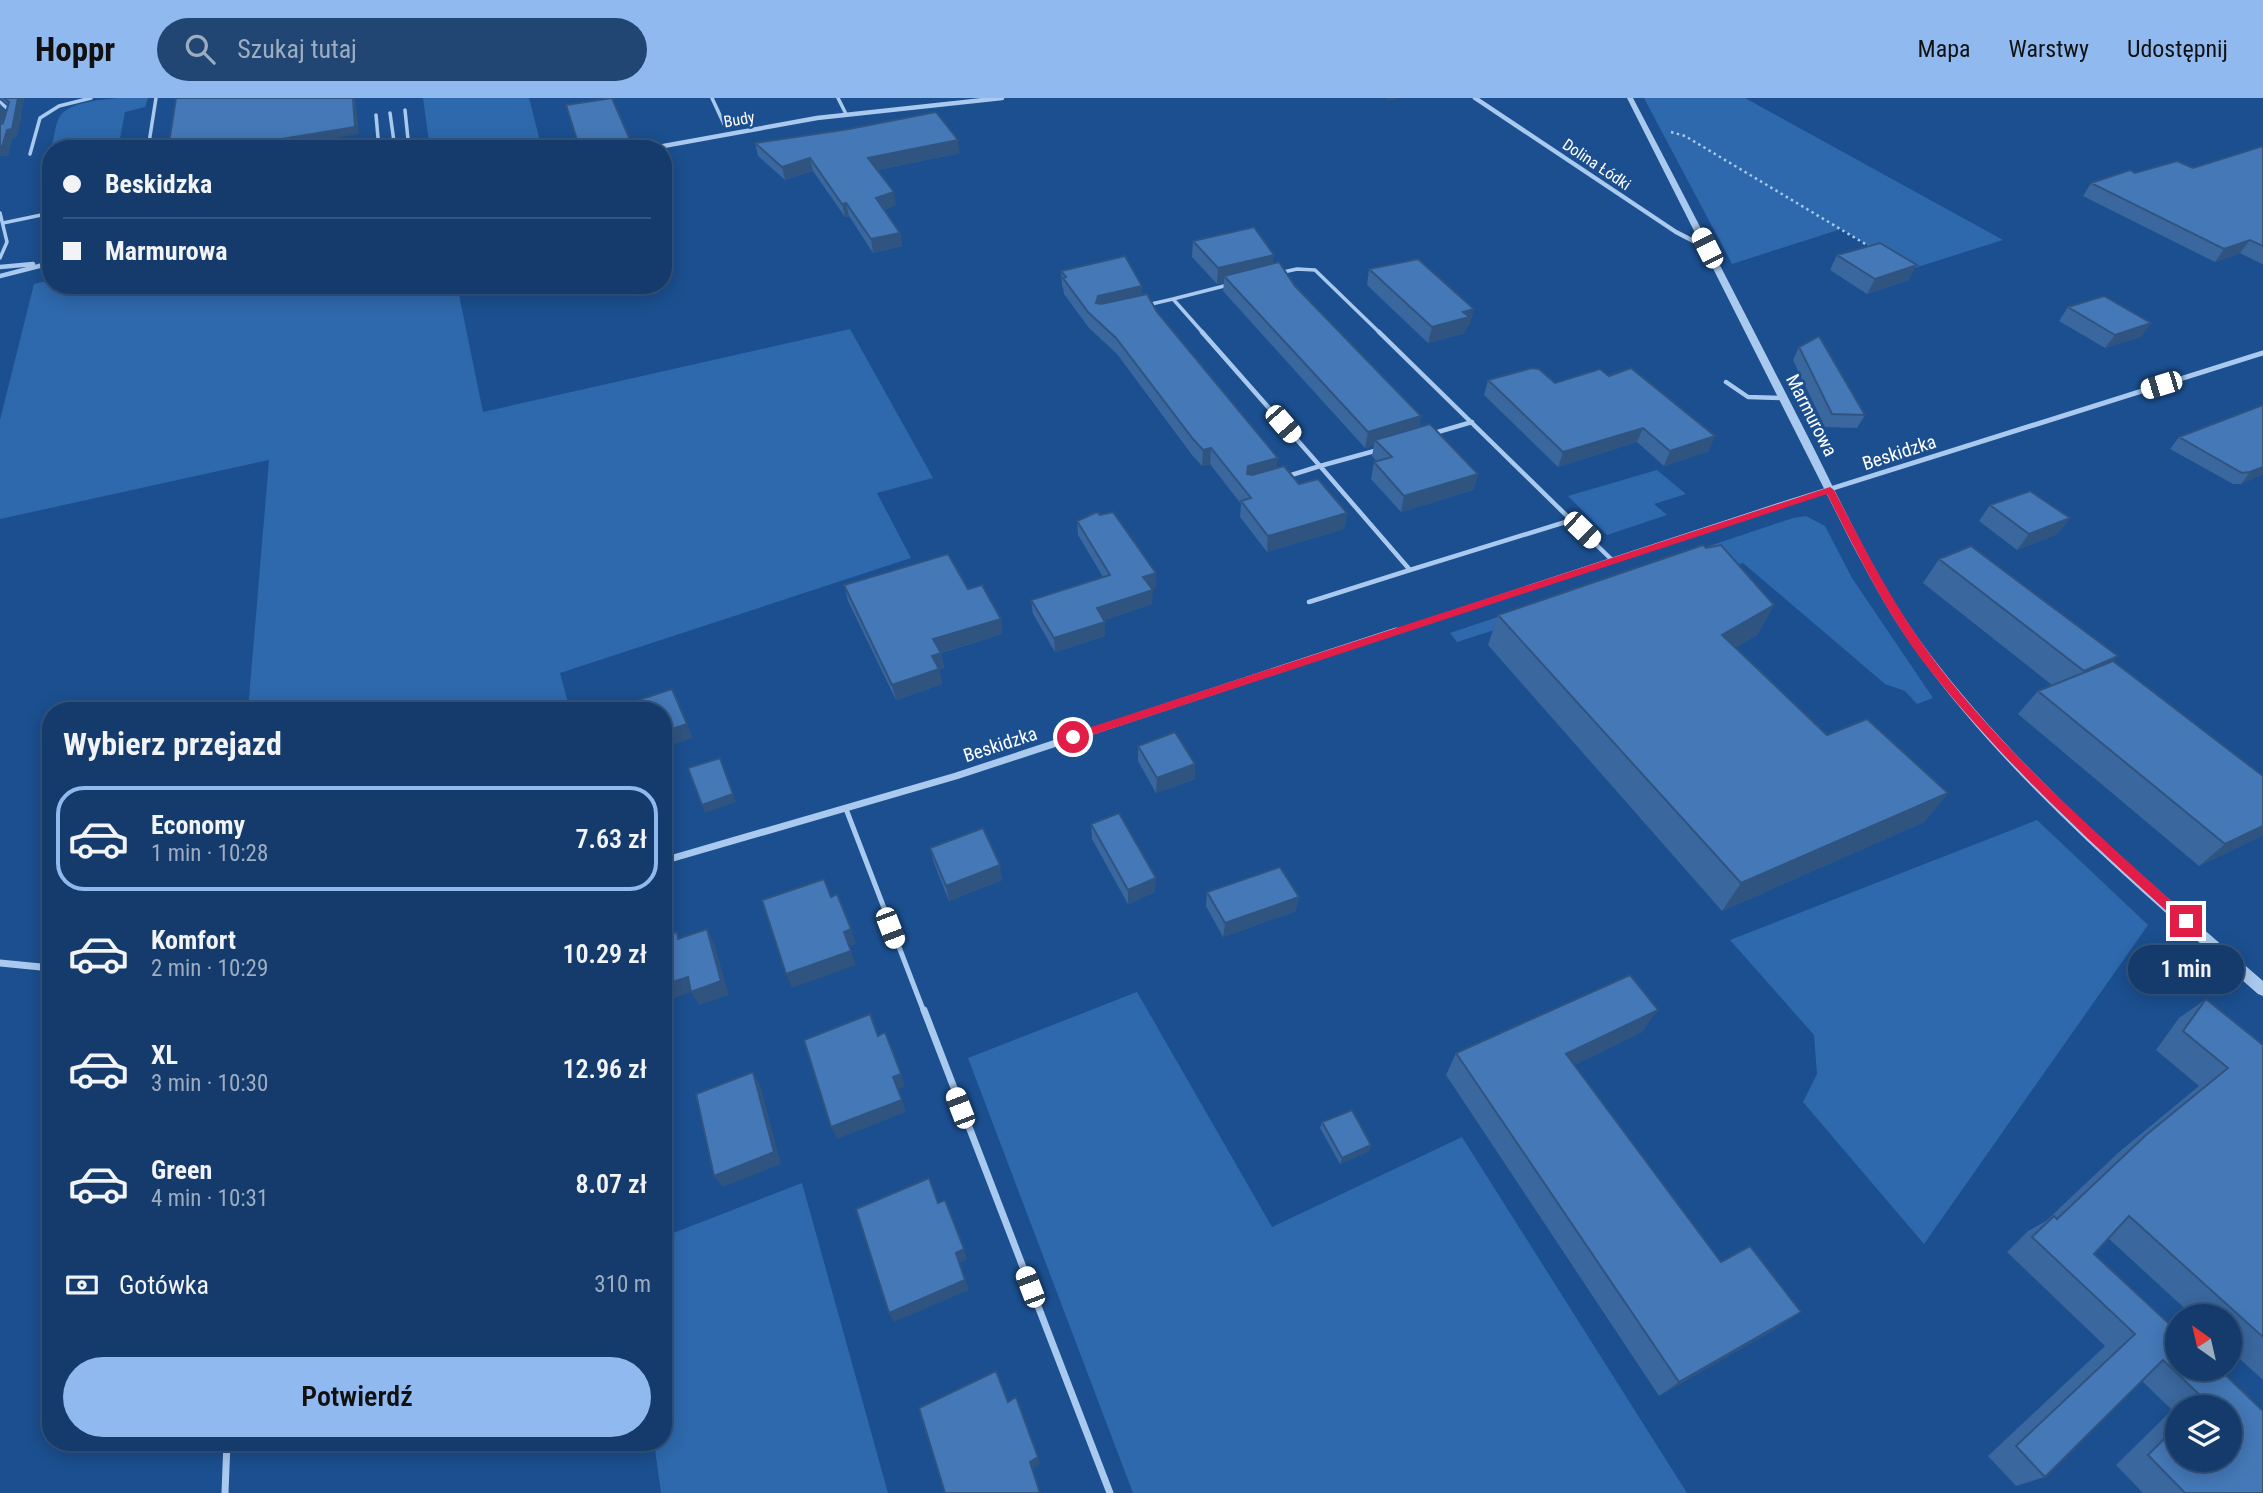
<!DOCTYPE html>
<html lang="pl">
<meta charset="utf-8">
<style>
body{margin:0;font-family:"Roboto Condensed",sans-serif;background:#214673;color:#f1f3f6;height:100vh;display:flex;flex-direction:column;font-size:26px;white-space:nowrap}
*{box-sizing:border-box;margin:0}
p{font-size:23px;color:#9dadc1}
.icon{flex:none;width:38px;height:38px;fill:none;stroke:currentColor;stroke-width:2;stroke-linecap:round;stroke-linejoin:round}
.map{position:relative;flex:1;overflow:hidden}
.drawer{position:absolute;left:42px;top:604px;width:630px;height:749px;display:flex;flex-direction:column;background:#143b6b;border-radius:28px;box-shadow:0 4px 18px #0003,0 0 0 2px #33557e}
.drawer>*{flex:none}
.top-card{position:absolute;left:42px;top:42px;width:630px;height:154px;border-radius:28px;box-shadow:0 4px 18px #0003,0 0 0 2px #33557e;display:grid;align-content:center;height:154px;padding:0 21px;background:#143b6b}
.needle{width:46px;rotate:326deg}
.controls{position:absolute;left:2165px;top:1206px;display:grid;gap:14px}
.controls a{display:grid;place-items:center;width:77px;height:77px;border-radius:50%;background:#143b6b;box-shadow:0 4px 18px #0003,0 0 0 2px #33557e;font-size:35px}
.end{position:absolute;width:32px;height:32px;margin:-16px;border:9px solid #e11d48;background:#fff;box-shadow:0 0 0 4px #fff}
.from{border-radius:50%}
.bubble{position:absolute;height:49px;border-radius:24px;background:#143b6b;box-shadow:0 4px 18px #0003,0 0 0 2px #33557e;font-size:23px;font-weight:600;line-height:49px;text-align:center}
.car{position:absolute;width:21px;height:42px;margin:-21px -10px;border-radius:9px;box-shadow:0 0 5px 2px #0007;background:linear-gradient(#fff 24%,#345 0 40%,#fff 0 76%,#345 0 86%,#fff 0)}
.top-card b{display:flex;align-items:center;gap:24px;height:66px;font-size:26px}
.top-card b+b{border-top:2px solid #33557e}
.top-card i{width:18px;height:18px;background:#f1f3f6}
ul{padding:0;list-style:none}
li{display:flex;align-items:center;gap:21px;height:105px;margin:0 14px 10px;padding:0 7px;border:4px solid transparent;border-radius:28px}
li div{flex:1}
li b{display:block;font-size:26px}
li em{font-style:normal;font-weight:600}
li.current{border-color:#90b9f0}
li>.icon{width:63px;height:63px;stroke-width:1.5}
h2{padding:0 21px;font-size:32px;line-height:84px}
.pay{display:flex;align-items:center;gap:18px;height:77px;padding:0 21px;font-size:26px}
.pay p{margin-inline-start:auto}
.action{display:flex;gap:14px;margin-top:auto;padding:14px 21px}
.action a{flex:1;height:80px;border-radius:42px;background:#90b9f0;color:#111;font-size:28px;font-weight:600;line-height:80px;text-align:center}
header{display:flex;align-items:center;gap:42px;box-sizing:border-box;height:98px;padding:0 35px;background:#90b9f0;color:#111}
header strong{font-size:33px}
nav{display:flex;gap:38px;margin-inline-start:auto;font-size:24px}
.search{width:490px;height:63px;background:#214673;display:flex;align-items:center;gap:18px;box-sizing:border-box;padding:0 24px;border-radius:38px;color:#9dadc1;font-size:26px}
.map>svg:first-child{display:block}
.green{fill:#2e69ad}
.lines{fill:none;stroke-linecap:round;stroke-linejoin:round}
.path{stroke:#a9c9ee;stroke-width:2.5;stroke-dasharray:2.5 3.5;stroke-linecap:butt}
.service-far3{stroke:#a9c9ee;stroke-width:3.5}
.service-far2{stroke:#a9c9ee;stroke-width:4.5}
.service-far1{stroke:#a9c9ee;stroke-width:5}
.service{stroke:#a9c9ee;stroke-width:7}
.minor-far2{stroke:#a9c9ee;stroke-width:4.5}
.minor-far1{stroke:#a9c9ee;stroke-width:5}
.minor{stroke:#a9c9ee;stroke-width:7}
.tertiary{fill:#a9c9ee;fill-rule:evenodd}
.wall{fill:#3a679d;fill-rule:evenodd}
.shaded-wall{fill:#305480}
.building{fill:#4478b7;stroke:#305480;stroke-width:2}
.route{fill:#e11d48}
.labels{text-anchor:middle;stroke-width:5;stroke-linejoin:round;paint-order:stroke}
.far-street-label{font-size:16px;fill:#fff;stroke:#1b4f8f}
.street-label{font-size:19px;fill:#fff;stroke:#1b4f8f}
</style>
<header>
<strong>Hoppr</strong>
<div class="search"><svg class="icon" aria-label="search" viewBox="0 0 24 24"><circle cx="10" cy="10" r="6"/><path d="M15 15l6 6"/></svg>Szukaj tutaj</div>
<nav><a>Mapa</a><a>Warstwy</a><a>Udostępnij</a></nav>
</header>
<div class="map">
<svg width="2263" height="1395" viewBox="0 0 2263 1395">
<rect width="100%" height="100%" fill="#1b4f8f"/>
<path class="green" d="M 119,0 L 148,0 L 145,9 L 125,14 L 118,51 L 51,51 C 54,42 55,26 60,18 C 71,3 103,2 119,0 Z
M 423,0 L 529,0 L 542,51 L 430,51 Z
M 1644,0 L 1745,0 L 2003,142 L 1908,172 L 1841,131 L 1732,166 Z
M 51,182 L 51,187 L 457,187 L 483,314 L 850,231 L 933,380 L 877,395 L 911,460 L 560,575 L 570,612 L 248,612 L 269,362 L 0,421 L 0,322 L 34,186 Z
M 1657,372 L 1686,396 L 1654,406 L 1667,417 L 1607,437 L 1568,398 Z
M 1806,418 L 1825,428 L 1852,480 L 1933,600 L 1917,606 L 1905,593 L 1885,586 L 1743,465 L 1712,475 L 1701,465 L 1457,544 L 1450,535 L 1793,420 Z
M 2037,722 L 2148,827 L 1924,1146 L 1803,1004 L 1817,976 L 1814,937 L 1730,842 Z
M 1137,894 L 1272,1129 L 1462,1039 L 1687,1395 L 1133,1395 L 968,960 Z
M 802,1085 L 888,1395 L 661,1395 L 654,1344 L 663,1344 L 663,1139 Z"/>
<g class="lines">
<path class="path" d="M 1671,34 L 1685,38 L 1872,150"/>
<path class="service-far3" d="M 712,0 L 724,26
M 838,0 L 846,16
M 0,4 L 10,13
M 405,12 L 409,51
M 390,15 L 395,51
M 376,17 L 379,51
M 148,51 L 156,0
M 30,56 L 40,20 L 59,8 L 91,0
M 0,115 L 7,144 L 0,160
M 3,125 L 51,115
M 1279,175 L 1297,171 L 1315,172 L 1381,236
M 1147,207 L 1173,201
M 1204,236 L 1173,201 L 1228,187"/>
<path class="service-far2" d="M 1202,234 L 1320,368 L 1378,352
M 1379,234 L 1612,462
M 1726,284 L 1748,299 L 1784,300
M 1431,336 L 1472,324
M 1285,379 L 1320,368 L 1410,472 L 1572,422
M 1309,504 L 1410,472"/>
<path class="service-far1" d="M 846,711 L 924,914"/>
<path class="service" d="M 924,912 L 1110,1395
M 225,1395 L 227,1344"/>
<path class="minor-far2" d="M 1475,0 L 1676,134 L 1707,150
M 647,51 L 817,20 L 1002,0
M 0,169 L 33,166
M 0,178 L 51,165"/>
<path class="minor-far1" d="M 1391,535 L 1792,403 L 2263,255"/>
<path class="minor" d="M 663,763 L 956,678 L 1396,533
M 0,865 L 51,870"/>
<path class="tertiary" d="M 1627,0 L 1633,0 C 1690,109 1747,219 1803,329 C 1842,405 1877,486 1929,555 C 2024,680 2145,780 2263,883 L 2263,898 L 2258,896 C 2139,791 2016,688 1921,560 C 1894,524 1873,485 1852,446 Z"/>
</g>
<path class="wall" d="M 0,0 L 24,0 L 17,39 L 12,40 L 8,57 L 0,58 L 0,6 L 5,14 L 2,26 L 8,7 Z
M 755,45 L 960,55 L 877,72 L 896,107 L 883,112 L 900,135 L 902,148 L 873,155 L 849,118 L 845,119 L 813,73 L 785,82 L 758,58 Z
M 2263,48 L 2263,166 L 2262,166 L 2240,155 L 2215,164 L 2083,98 L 2091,85 L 2135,75 L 2193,70 Z
M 1193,143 L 1273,166 L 1421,318 L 1419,329 L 1478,376 L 1473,392 L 1401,414 L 1371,381 L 1374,364 L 1377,364 L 1372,358 L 1374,347 L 1365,350 L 1223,193 L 1224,184 L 1217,186 L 1192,159 Z
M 1837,157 L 1909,182 L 1867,196 L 1830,172 Z
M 1369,171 L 1470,227 L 1467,228 L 1465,235 L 1428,245 L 1367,187 Z
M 1061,173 L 1142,197 L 1157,214 L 1276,370 L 1299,386 L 1347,415 L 1344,431 L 1267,454 L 1240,419 L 1241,406 L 1210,366 L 1202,368 L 1192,357 L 1117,256 L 1089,230 L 1064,196 L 1063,190 L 1062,188 Z
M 2068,209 L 2151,225 L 2141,239 L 2105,250 L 2059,223 Z
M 1799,249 L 1865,317 L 1857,330 L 1825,329 L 1793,262 Z
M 1488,282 L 1555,285 L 1709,353 L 1664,368 L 1637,344 L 1558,369 L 1484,297 Z
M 2263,307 L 2263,376 L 2241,386 L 2233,386 L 2170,351 L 2179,339 Z
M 1990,407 L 2070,420 L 2057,436 L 2017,452 L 1979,423 Z
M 1100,417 L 1156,475 L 1156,489 L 1151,490 L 1152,506 L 1104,522 L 1105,538 L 1055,554 L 1033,516 L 1031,502 L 1103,479 L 1078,437 L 1077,423 Z
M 1939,461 L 2114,564 L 2263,737 L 2199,768 L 2018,616 L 2038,593 L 2052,587 L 1923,485 Z
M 844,487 L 968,491 L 1001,521 L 1002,536 L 941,555 L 944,570 L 939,572 L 942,586 L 896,602 L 848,503 Z
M 1774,507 L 1757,537 L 1735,550 L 1827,637 L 1948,695 L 1924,724 L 1722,813 L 1488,547 L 1498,517 Z
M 1138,648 L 1195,666 L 1195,681 L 1156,695 L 1138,663 Z
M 1091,726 L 1155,794 L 1128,806 L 1092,741 Z
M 930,750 L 1002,782 L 949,803 L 934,765 Z
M 1207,794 L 1296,813 L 1223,839 L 1206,808 Z
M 2206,901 L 2263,947 L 2263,1282 L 2230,1252 L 2230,1218 L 2193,1218 L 2108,1140 L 2094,1156 L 2218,1270 L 2263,1395 L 2143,1395 L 2116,1367 L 2172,1312 L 2142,1283 L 2045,1379 L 2016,1388 L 1988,1358 L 2105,1248 L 2007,1154 L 2028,1133 L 2046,1123 L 2119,1054 L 2199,988 L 2156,952 L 2179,920 ZM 2177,1309 L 2230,1309 L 2177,1362 Z
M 1642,934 L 1574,967 L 1721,1164 L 1777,1230 L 1659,1298 L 1446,977 L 1456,955 Z
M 1322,1024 L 1371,1047 L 1369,1053 L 1340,1066 L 1320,1030 Z"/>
<path class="shaded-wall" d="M 18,0 L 24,0 L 17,39 L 12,40 L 8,57 L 0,58 L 0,49 Z
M 353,0 L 354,0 L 356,4 L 359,36 L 271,51 L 220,51 Z
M 1388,0 L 1400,0 L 1387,3 Z
M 0,6 L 5,14 L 0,32 Z
M 958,42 L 960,55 L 871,73 L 868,60 Z
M 810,60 L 813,73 L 785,82 L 782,69 Z
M 894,94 L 896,107 L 878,114 L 876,100 Z
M 846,105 L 849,118 L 845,119 L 842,106 Z
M 900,135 L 902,148 L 873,155 L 871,141 Z
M 2250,142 L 2240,155 L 2215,164 L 2224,151 Z
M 1274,157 L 1272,173 L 1224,178 L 1224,184 L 1217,186 L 1218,170 Z
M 1917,167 L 1909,182 L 1867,196 L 1875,181 Z
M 1142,188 L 1142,204 L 1098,214 L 1096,205 L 1098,198 Z
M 1474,211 L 1470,227 L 1467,228 L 1465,235 L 1428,245 L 1432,229 L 1463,214 Z
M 2151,225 L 2141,239 L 2105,250 L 2115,237 Z
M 1421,318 L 1418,334 L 1375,342 L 1374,347 L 1365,350 L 1368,334 Z
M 1643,330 L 1637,344 L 1558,369 L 1563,354 Z
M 1715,338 L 1709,353 L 1664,368 L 1670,353 Z
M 1211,350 L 1210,366 L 1202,368 L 1203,352 Z
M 1278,360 L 1276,376 L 1245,392 L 1248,368 Z
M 2263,369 L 2263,376 L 2241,386 L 2250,374 Z
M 1478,376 L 1473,392 L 1401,414 L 1404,398 Z
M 1347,415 L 1344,431 L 1267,454 L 1268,438 Z
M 2070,420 L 2057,436 L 2017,452 L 2029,436 Z
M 1156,475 L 1156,489 L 1143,493 L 1143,479 Z
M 1153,492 L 1152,506 L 1097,525 L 1097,510 Z
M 1774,507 L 1757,537 L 1706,567 L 1722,537 Z
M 1001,521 L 1002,536 L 936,556 L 933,541 Z
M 1105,524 L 1105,538 L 1055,554 L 1054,540 Z
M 941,555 L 944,570 L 939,572 L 942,586 L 896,602 L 892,587 L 932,558 Z
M 2118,558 L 2097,582 L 2064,596 L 2084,573 Z
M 672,591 L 693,640 L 663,650 L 663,634 Z
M 1195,666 L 1195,681 L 1156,695 L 1157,680 Z
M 723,668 L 736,704 L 705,715 L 702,707 Z
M 1948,695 L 1924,724 L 1722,813 L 1741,785 Z
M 2263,728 L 2263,737 L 2199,768 L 2225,746 Z
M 1000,767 L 1002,782 L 949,803 L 946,788 Z
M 1156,780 L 1155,794 L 1128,806 L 1128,792 Z
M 1299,799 L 1296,813 L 1223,839 L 1225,825 Z
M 707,831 L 714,845 L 729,897 L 699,907 L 691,894 L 663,904 L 663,887 Z
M 851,831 L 856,846 L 849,848 L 856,867 L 792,890 L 786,876 L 844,834 Z
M 1658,912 L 1642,934 L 1552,978 L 1566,956 Z
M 753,974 L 760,987 L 781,1066 L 723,1089 L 714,1078 Z
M 901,976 L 905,989 L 898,991 L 893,979 Z
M 902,1002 L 906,1014 L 837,1041 L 831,1029 Z
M 1371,1047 L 1369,1053 L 1340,1066 L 1342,1060 Z
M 964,1151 L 967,1161 L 960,1165 L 969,1192 L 894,1224 L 889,1215 L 956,1155 Z
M 1801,1214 L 1777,1230 L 1659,1298 L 1679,1284 Z
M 1038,1359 L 1040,1366 L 1032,1370 L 1030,1364 Z"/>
<path class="building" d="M 4,0 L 18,0 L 12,31 L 7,32 L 2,49 L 0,49 L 0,27 L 3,25 L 9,4 Z
M 176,0 L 353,0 L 355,29 L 220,51 L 168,51 Z
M 612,0 L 634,51 L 580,51 L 566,7 Z
M 936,14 L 958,42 L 868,60 L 894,94 L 876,100 L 900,135 L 871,141 L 846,105 L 842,106 L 810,60 L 782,69 L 755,45 L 849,31 Z
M 2263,48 L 2263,148 L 2250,142 L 2224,151 L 2091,85 L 2130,72 L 2135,75 L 2177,63 L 2193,70 Z
M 1254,129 L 1274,157 L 1218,170 L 1193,143 Z
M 1880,145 L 1917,167 L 1875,181 L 1837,157 Z
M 1125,158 L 1142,188 L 1098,198 L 1096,205 L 1101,206 L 1147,196 L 1157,214 L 1278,360 L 1248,368 L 1247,376 L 1252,377 L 1284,368 L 1299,386 L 1318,381 L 1347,415 L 1268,438 L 1241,403 L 1251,400 L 1211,350 L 1203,352 L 1193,341 L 1116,240 L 1088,214 L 1063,180 L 1066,179 L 1061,173 Z
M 1418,161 L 1474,211 L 1463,214 L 1469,219 L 1432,229 L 1369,171 Z
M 1279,164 L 1295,188 L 1421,318 L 1368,334 L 1224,178 Z
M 2104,198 L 2151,225 L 2115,237 L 2068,209 Z
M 1819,238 L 1865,317 L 1832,316 L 1799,249 Z
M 1532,270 L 1539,271 L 1555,285 L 1600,271 L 1609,278 L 1631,270 L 1715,338 L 1670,353 L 1643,330 L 1563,354 L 1488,282 Z
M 2263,307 L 2263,369 L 2250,374 L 2242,375 L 2179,339 Z
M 1430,326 L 1478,376 L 1404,398 L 1374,364 L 1392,359 L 1375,342 Z
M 2030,393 L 2070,420 L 2029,436 L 1990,407 Z
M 1097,414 L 1100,417 L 1113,414 L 1156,475 L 1143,479 L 1153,492 L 1097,510 L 1105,524 L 1054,540 L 1031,502 L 1110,477 L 1077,423 Z
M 1703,447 L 1706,450 L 1721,447 L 1774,507 L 1722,537 L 1827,637 L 1867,621 L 1948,695 L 1741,785 L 1498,517 Z
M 1971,448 L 2118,558 L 2084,573 L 1939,461 Z
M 948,456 L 968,491 L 982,487 L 1001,521 L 933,541 L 941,555 L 932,558 L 939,571 L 892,587 L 844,487 Z
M 2113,563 L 2263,678 L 2263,728 L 2225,746 L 2038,593 Z
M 672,591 L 687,626 L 663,634 L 663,612 L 608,612 Z
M 1175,634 L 1195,666 L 1157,680 L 1138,648 Z
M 720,660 L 733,696 L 702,707 L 688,670 Z
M 1119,715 L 1156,780 L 1128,792 L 1091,726 Z
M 983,730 L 1000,767 L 946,788 L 930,750 Z
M 1280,769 L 1299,799 L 1225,825 L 1207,794 Z
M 824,781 L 831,799 L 837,796 L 851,831 L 844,834 L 851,853 L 786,876 L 762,802 Z
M 707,831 L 721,883 L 691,894 L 688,879 L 663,887 L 663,839 L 677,834 L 678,841 Z
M 1630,877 L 1658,912 L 1566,956 L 1721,1164 L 1750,1148 L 1801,1214 L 1679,1284 L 1456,955 Z
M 2206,901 L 2263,947 L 2263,1239 L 2129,1118 L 2094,1156 L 2177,1233 L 2177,1270 L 2218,1270 L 2263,1313 L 2263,1395 L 2185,1395 L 2148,1357 L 2177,1328 L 2177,1362 L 2230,1362 L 2230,1309 L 2197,1309 L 2204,1301 L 2163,1262 L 2045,1379 L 2016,1348 L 2135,1236 L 2032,1139 L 2054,1118 L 2057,1121 L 2146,1037 L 2228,970 L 2183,933 Z
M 870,916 L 878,938 L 885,934 L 901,976 L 893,979 L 902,1002 L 831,1029 L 804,942 Z
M 753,974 L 774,1054 L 714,1078 L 696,996 Z
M 1352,1012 L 1371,1047 L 1342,1060 L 1322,1024 Z
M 929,1080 L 938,1105 L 945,1102 L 964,1151 L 956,1155 L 965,1182 L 889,1215 L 856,1111 Z
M 996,1273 L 1008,1304 L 1016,1299 L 1038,1359 L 1030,1364 L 1040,1395 L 945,1395 L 919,1310 Z"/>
<path class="route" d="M 1830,389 L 1834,392 C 1863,448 1891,503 1928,554 C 2001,653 2099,737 2190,820 L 2190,827 L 2182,827 C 2090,744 1998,660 1922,562 C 1884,511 1856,453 1827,396 L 1077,642 L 1073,643 L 1068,639 L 1070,636 Z"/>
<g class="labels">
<g class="far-street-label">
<text transform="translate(739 21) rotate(-10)" y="6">Budy</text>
<text transform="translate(1597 66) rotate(34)" y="6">Dolina Łódki</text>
</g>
<g class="street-label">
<text transform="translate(1812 317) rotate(63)" y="7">Marmurowa</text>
<text transform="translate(1899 354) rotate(-18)" y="7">Beskidzka</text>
<text transform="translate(1000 646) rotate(-18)" y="7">Beskidzka</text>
</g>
</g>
</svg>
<div class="controls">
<a><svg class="needle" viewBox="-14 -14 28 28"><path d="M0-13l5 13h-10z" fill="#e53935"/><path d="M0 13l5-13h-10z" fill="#9dadc1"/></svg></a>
<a><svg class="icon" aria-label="layers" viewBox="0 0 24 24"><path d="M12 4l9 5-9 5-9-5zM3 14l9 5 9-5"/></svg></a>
</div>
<i class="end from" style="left:1073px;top:639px"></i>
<i class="end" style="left:2186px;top:823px"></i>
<div class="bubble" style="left:2128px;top:847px;width:116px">1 min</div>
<i class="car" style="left:1707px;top:150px;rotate:333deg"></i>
<i class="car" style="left:2161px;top:287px;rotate:253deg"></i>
<i class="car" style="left:1283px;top:326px;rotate:139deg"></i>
<i class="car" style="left:1582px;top:432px;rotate:134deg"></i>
<i class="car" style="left:890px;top:830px;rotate:159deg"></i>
<i class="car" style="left:960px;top:1010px;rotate:339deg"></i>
<i class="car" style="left:1030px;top:1189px;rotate:339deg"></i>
<div class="top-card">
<b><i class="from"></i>Beskidzka</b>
<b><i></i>Marmurowa</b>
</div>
<section class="drawer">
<h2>Wybierz przejazd</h2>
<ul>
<li class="current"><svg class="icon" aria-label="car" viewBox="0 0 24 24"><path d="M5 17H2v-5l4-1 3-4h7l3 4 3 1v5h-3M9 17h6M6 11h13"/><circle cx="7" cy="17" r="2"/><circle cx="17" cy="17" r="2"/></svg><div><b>Economy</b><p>1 min · 10:28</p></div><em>7.63 zł</em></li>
<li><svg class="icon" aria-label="car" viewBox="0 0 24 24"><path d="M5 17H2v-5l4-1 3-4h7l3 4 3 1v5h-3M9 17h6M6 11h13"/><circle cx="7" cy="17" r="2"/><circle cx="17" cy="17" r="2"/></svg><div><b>Komfort</b><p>2 min · 10:29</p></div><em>10.29 zł</em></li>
<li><svg class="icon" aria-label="car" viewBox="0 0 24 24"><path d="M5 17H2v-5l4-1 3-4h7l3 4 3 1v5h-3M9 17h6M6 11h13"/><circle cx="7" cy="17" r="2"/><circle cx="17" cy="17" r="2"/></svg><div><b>XL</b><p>3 min · 10:30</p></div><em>12.96 zł</em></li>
<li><svg class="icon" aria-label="car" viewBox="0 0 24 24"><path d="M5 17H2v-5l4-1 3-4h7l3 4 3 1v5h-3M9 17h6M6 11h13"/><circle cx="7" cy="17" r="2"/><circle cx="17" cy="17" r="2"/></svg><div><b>Green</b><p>4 min · 10:31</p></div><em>8.07 zł</em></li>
</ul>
<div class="pay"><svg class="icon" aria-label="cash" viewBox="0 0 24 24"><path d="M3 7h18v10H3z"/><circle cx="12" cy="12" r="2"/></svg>Gotówka<p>310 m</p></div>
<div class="action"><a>Potwierdź</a></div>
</section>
</div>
